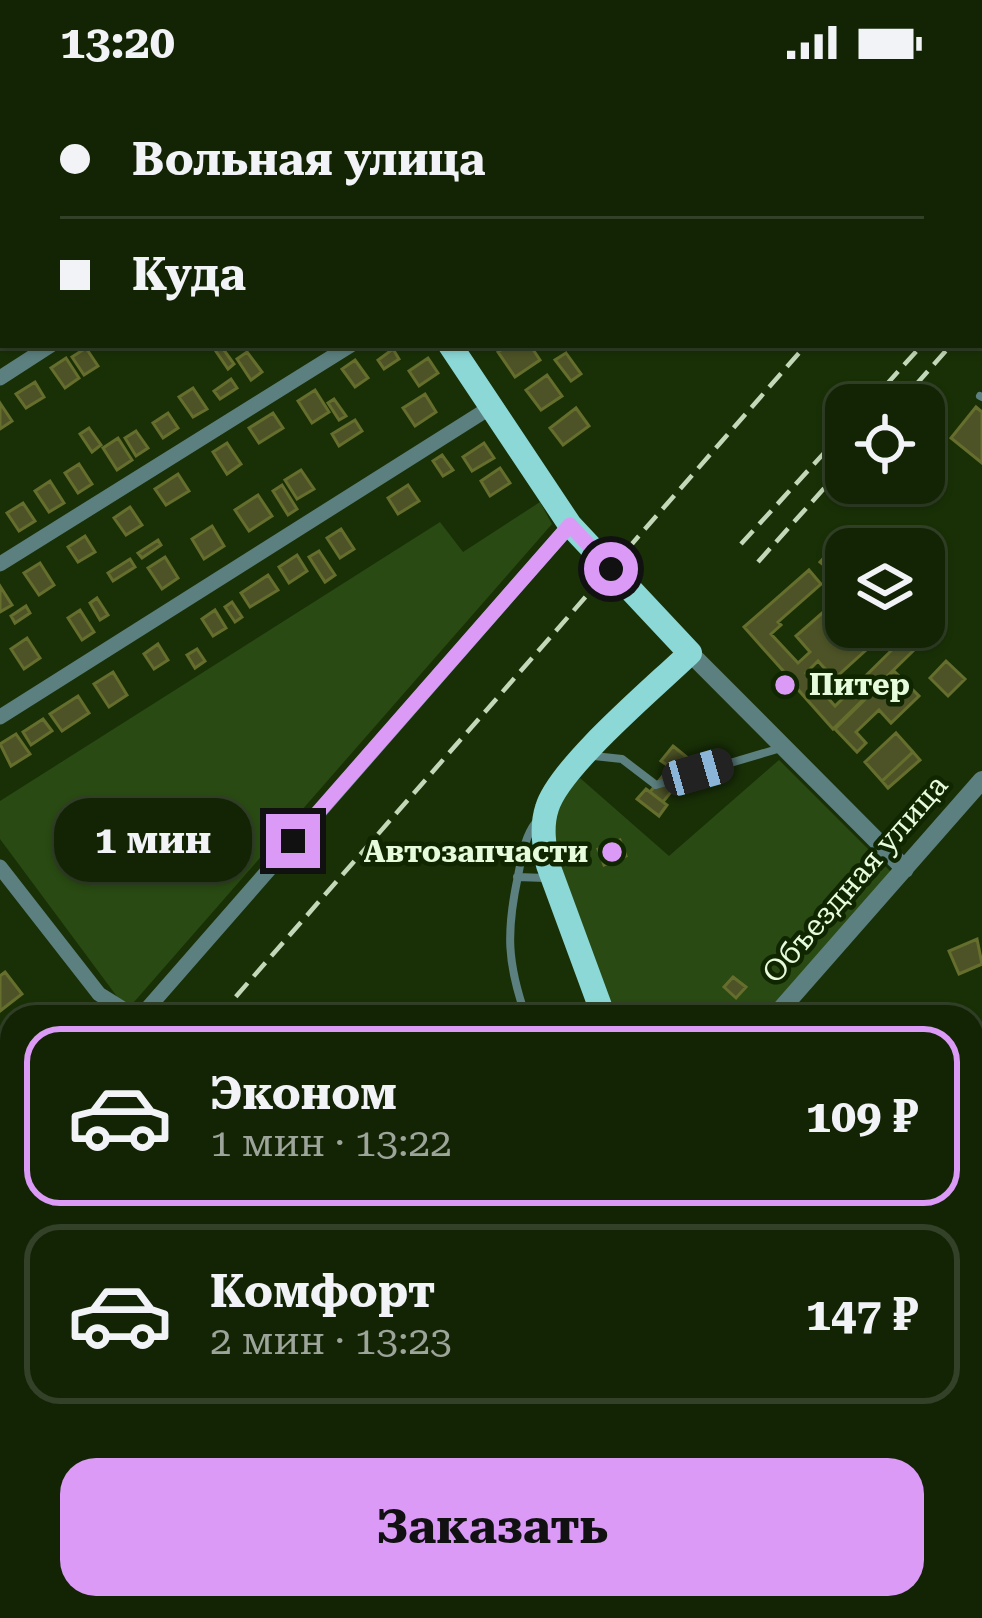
<!DOCTYPE html>
<html lang="ru">
<meta charset="utf-8">
<style>
body{margin:0;font-family:"Roboto Serif",serif;background:#203013;color:#f1f3f6;height:100vh;display:flex;flex-direction:column;font-size:45px;white-space:nowrap}
*{box-sizing:border-box;margin:0}
p{font-size:39px;color:#9da49a}
.icon{flex:none;width:66px;height:66px;fill:none;stroke:currentColor;stroke-width:2;stroke-linecap:round;stroke-linejoin:round}
.map{position:relative;flex:1;overflow:hidden}
.panel{position:absolute;left:0px;top:921px;width:984px;height:615px;display:flex;flex-direction:column;background:#132405;border-radius:36px 36px 0 0;box-shadow:0 3px 9px #0004,0 0 0 3px #324127}
.panel>*{flex:none}
.top-card{position:absolute;left:0px;top:0px;width:984px;height:264px;box-shadow:0 3px 9px #0004,0 0 0 3px #324127;display:grid;align-content:center;height:264px;padding:0 60px;background:#132405}
.controls{position:absolute;left:825px;top:300px;display:grid;gap:24px}
.controls a{display:grid;place-items:center;width:120px;height:120px;border-radius:24px;background:#132405;box-shadow:0 3px 9px #0004,0 0 0 3px #324127;font-size:60px}
.end{position:absolute;width:54px;height:54px;margin:-27px;border:15px solid #da9af6;background:#111;box-shadow:0 0 0 6px #111}
.from{border-radius:50%}
.bubble{position:absolute;height:84px;border-radius:36px;background:#132405;box-shadow:0 3px 9px #0004,0 0 0 3px #324127;font-size:39px;font-weight:700;line-height:84px;text-align:center}
.car{position:absolute;width:36px;height:72px;margin:-36px -18px;border-radius:15px;box-shadow:0 0 9px 3px #0007;background:linear-gradient(#222 24%,#8ab4d8 0 40%,#222 0 76%,#8ab4d8 0 86%,#222 0)}
.top-card b{display:flex;align-items:center;gap:42px;height:114px;font-size:45px}
.top-card b+b{border-top:3px solid #324127}
.top-card i{width:30px;height:30px;background:#f1f3f6}
ul{padding:21px 0 0;list-style:none}
li{display:flex;align-items:center;gap:36px;height:180px;margin:0 24px 18px;padding:0 36px;border:6px solid #324127;border-radius:36px}
li div{flex:1}
li b{display:block;font-size:45px}
li em{font-style:normal;font-weight:700}
li.current{border-color:#da9af6}
li>.icon{width:108px;height:108px;stroke-width:1.5}
.action{display:flex;gap:24px;margin-top:auto;padding:24px 60px}
.action a{flex:1;height:138px;border-radius:36px;background:#da9af6;color:#111;font-size:48px;font-weight:700;line-height:138px;text-align:center}
.status{display:flex;justify-content:space-between;align-items:center;height:84px;padding:0 60px;background:#132405;direction:ltr}
.status svg{height:33px;fill:currentColor}
.map>svg:first-child{display:block}
.green{fill:#294a12}
.building{fill:#4d5326;stroke:#666e2d;stroke-width:3}
.lines{fill:none;stroke-linecap:round;stroke-linejoin:round}
.service{stroke:#5c807f;stroke-width:8}
.minor{stroke:#5c807f;stroke-width:15}
.tertiary{stroke:#5c807f;stroke-width:18}
.primary{stroke:#8bd8d7;stroke-width:24}
.rail{stroke:#c3d8b8;stroke-width:4.5;stroke-dasharray:18 9;stroke-linecap:butt}
.route{stroke:#da9af6;stroke-width:15}
.poi-dot{fill:#da9af6;stroke:#0f2600;stroke-width:4.5}
.labels{text-anchor:middle;stroke-width:9;stroke-linejoin:round;paint-order:stroke}
.poi-label{font-size:30px;font-weight:bold;fill:#e6fadc;stroke:#0f2600;text-anchor:start}
.street-label{font-size:30px;fill:#e6fadc;stroke:#0f2600}
</style>
<div class="status"><b>13:20</b><svg viewBox="0 0 49 12"><path d="M0 12V9h3v3zM5 12V6h3v6zM10 12V3h3v9zM15 12V0h3v12zM26 1h20v11H26zM47 4h2v5h-2z"/></svg></div>
<div class="map">
<svg width="982" height="1534" viewBox="0 0 982 1534">
<rect width="100%" height="100%" fill="#193007"/>
<path class="green" d="M 540,418 L 552,440 L 127,926 L 0,755 L 0,717 L 440,438 L 463,468 Z
M 779,676 L 891,788 L 762,933 L 616,933 C 601,891 549,778 550,739 C 550,720 567,706 580,694 L 669,772 Z
M 274,1524 L 800,1524 L 804,1534 L 265,1534 Z"/>
<path class="building" d="M 500,261 L 530,261 L 540,276 L 515,293 L 498,268 L 502,265 Z
M 221,262 L 234,280 L 228,285 L 215,266 Z
M 86,264 L 98,282 L 84,291 L 72,273 Z
M 393,265 L 399,275 L 384,285 L 378,276 Z
M 247,268 L 262,288 L 251,296 L 237,275 Z
M 566,269 L 581,290 L 571,297 L 555,276 Z
M 66,274 L 79,294 L 65,304 L 51,284 Z
M 428,274 L 438,289 L 419,302 L 409,287 Z
M 355,276 L 368,294 L 355,303 L 342,285 Z
M 547,291 L 562,312 L 541,326 L 526,306 Z
M 231,295 L 237,304 L 220,315 L 214,307 Z
M 35,298 L 44,313 L 26,324 L 16,310 Z
M 193,304 L 207,325 L 193,333 L 179,313 Z
M 315,306 L 329,328 L 312,339 L 298,317 Z
M 425,310 L 436,328 L 415,342 L 403,324 Z
M 334,315 L 346,332 L 339,336 L 328,319 Z
M 0,319 L 12,337 L 0,345 Z
M 976,323 L 982,328 L 982,379 L 951,354 Z
M 576,324 L 589,342 L 563,361 L 550,344 Z
M 168,329 L 178,344 L 163,354 L 153,339 Z
M 273,329 L 283,344 L 259,359 L 249,344 Z
M 355,336 L 362,347 L 339,362 L 332,350 Z
M 89,344 L 101,361 L 92,368 L 80,350 Z
M 136,347 L 148,364 L 136,372 L 125,354 Z
M 118,354 L 132,376 L 117,386 L 103,364 Z
M 227,359 L 241,380 L 227,390 L 213,368 Z
M 484,359 L 494,374 L 472,387 L 463,373 Z
M 442,371 L 453,386 L 443,392 L 433,377 Z
M 79,380 L 92,400 L 78,409 L 65,389 Z
M 500,384 L 510,399 L 490,412 L 481,397 Z
M 301,386 L 314,405 L 297,415 L 285,396 Z
M 178,390 L 189,407 L 166,421 L 155,405 Z
M 50,397 L 64,419 L 49,428 L 35,407 Z
M 282,401 L 297,425 L 288,431 L 273,407 Z
M 408,401 L 419,417 L 398,430 L 388,414 Z
M 258,411 L 272,432 L 249,447 L 235,426 Z
M 23,419 L 35,437 L 19,447 L 7,429 Z
M 130,423 L 142,441 L 126,451 L 114,434 Z
M 212,442 L 224,462 L 204,475 L 192,455 Z
M 341,445 L 354,465 L 340,474 L 327,454 Z
M 85,452 L 95,468 L 78,478 L 68,463 Z
M 158,456 L 161,461 L 142,474 L 138,469 Z
M 319,467 L 335,491 L 325,498 L 309,473 Z
M 829,468 L 846,482 L 846,499 L 820,478 Z
M 297,471 L 307,487 L 289,499 L 279,483 Z
M 165,473 L 178,494 L 162,505 L 148,484 Z
M 130,475 L 135,483 L 113,497 L 108,489 Z
M 40,479 L 54,501 L 39,511 L 24,489 Z
M 809,486 L 821,500 L 778,538 L 781,541 L 771,550 L 798,579 L 810,568 L 796,552 L 838,515 L 846,524 L 846,543 L 863,543 L 876,557 L 834,595 L 818,577 L 806,589 L 835,622 L 903,555 L 914,566 L 833,645 L 793,600 L 782,610 L 774,601 L 786,590 L 744,543 Z
M 268,491 L 278,506 L 250,523 L 241,509 Z
M 0,502 L 12,521 L 0,528 Z
M 97,514 L 108,531 L 100,536 L 90,519 Z
M 232,518 L 242,533 L 235,538 L 225,523 Z
M 26,522 L 30,529 L 15,539 L 11,532 Z
M 80,526 L 94,548 L 82,556 L 68,534 Z
M 215,526 L 226,544 L 213,552 L 202,535 Z
M 27,554 L 40,574 L 24,585 L 11,565 Z
M 158,560 L 168,576 L 154,585 L 144,570 Z
M 197,565 L 205,577 L 195,584 L 187,571 Z
M 946,577 L 965,595 L 948,612 L 930,594 Z
M 894,587 L 919,612 L 891,639 L 879,626 L 856,648 L 866,659 L 857,668 L 835,645 Z
M 113,588 L 127,611 L 109,623 L 94,600 Z
M 78,612 L 89,629 L 62,647 L 50,630 Z
M 43,635 L 52,647 L 31,661 L 23,648 Z
M 896,649 L 913,668 L 882,697 L 865,678 Z
M 16,650 L 30,670 L 11,682 L 0,660 Z
M 673,662 L 704,687 L 693,701 L 682,694 L 663,718 L 650,708 L 670,683 L 661,677 Z
M 913,668 L 920,676 L 888,704 L 882,697 Z
M 646,705 L 667,721 L 659,732 L 637,715 Z
M 620,756 L 626,772 L 604,781 L 598,765 Z
M 977,855 L 982,880 L 959,890 L 949,867 Z
M 5,888 L 22,910 L 0,927 L 0,892 Z
M 733,893 L 746,903 L 736,914 L 724,903 Z
M 982,1193 L 982,1226 L 979,1227 L 972,1197 Z
M 974,1381 L 982,1401 L 982,1412 L 975,1415 Z
M 982,1418 L 982,1439 L 979,1440 L 972,1422 Z
M 976,1491 L 982,1515 L 972,1519 L 972,1492 Z
M 735,1524 L 739,1534 L 717,1534 L 715,1530 Z"/>
<g class="lines">
<path class="service" d="M 980,312 L 982,313
M 594,672 L 622,675 L 656,701 L 781,664
M 517,793 L 546,794
M 526,933 C 507,879 506,848 518,792 C 522,772 524,754 536,738
M 284,1534 L 292,1524"/>
<path class="minor" d="M 157,3 L 162,0
M 383,3 L 388,0
M 742,3 L 747,0
M 0,103 L 3,101
M 0,294 L 51,261
M 0,480 L 351,261
M 0,633 L 491,323
M 0,783 L 99,910 L 136,933
M 140,933 L 570,441
M 972,996 L 982,992
M 0,1094 L 12,1080
M 972,1171 L 982,1166
M 972,1353 L 982,1349
M 0,1490 L 12,1500
M 42,1524 L 54,1534
M 607,1534 L 633,1524"/>
<path class="tertiary" d="M 690,569 L 905,785
M 774,933 L 982,696"/>
<path class="primary" d="M 274,0 L 276,3
M 450,261 L 570,441 L 690,569 C 656,602 559,683 547,724 C 541,742 544,762 548,781 L 604,933
M 821,1524 L 824,1534"/>
<path class="rail" d="M 981,59 L 982,58
M 981,193 L 982,192
M 981,227 L 982,226
M 868,321 L 922,261
M 898,321 L 951,261
M 741,460 L 846,345
M 758,478 L 846,380
M 218,933 L 806,261
M 0,1182 L 12,1169"/>
</g>
<g class="lines">
<path class="route" d="M 293,757 L 570,441 L 611,485"/>
</g>
<g class="poi-dot">
<circle cx="785" cy="601" r="12"/>
<circle cx="612" cy="768" r="12"/>
</g>
<g class="labels">
<g class="poi-label">
<text x="809" y="611">Питер</text>
<text x="588" y="778" text-anchor="end">Автозапчасти</text>
</g>
<g class="street-label">
<text transform="translate(855 795) rotate(-49)" y="10">Объездная улица</text>
</g>
</g>
</svg>
<div class="controls">
<a><svg class="icon" aria-label="locate" viewBox="0 0 24 24"><circle cx="12" cy="12" r="6"/><path d="M12 2v4M12 18v4M2 12h4M18 12h4"/></svg></a>
<a><svg class="icon" aria-label="layers" viewBox="0 0 24 24"><path d="M12 4l9 5-9 5-9-5zM3 14l9 5 9-5"/></svg></a>
</div>
<i class="end from" style="left:611px;top:485px"></i>
<i class="end" style="left:293px;top:757px"></i>
<div class="bubble" style="left:54px;top:714px;width:198px">1 мин</div>
<i class="car" style="left:698px;top:688px;rotate:74deg"></i>
<div class="top-card">
<b><i class="from"></i>Вольная улица</b>
<b><i></i>Куда</b>
</div>
<section class="panel">
<ul>
<li class="current"><svg class="icon" aria-label="car" viewBox="0 0 24 24"><path d="M5 17H2v-5l4-1 3-4h7l3 4 3 1v5h-3M9 17h6M6 11h13"/><circle cx="7" cy="17" r="2"/><circle cx="17" cy="17" r="2"/></svg><div><b>Эконом</b><p>1 мин · 13:22</p></div><em>109 ₽</em></li>
<li><svg class="icon" aria-label="car" viewBox="0 0 24 24"><path d="M5 17H2v-5l4-1 3-4h7l3 4 3 1v5h-3M9 17h6M6 11h13"/><circle cx="7" cy="17" r="2"/><circle cx="17" cy="17" r="2"/></svg><div><b>Комфорт</b><p>2 мин · 13:23</p></div><em>147 ₽</em></li>
</ul>
<div class="action"><a>Заказать</a></div>
</section>
</div>
